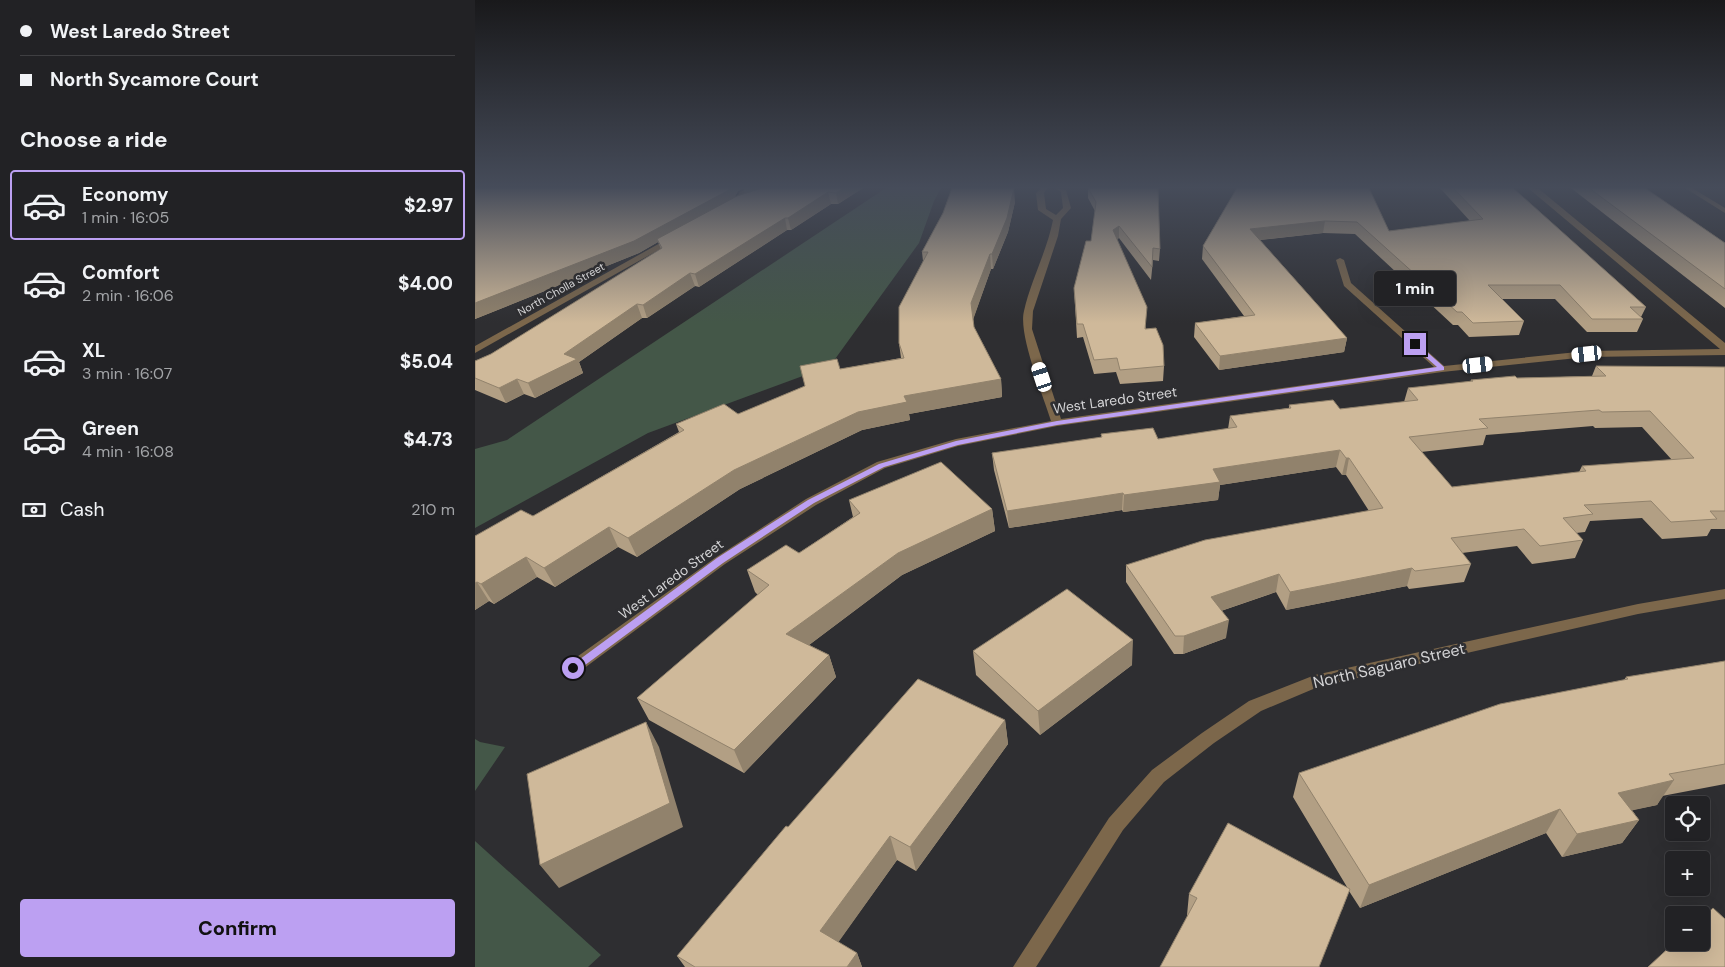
<!DOCTYPE html>
<meta charset="utf-8">
<style>
body{margin:0;font-family:"DM Sans",sans-serif;background:#2e2f32;color:#f1f3f6;height:100vh;display:flex;flex-direction:column;font-size:19px;white-space:nowrap}
*{box-sizing:border-box;margin:0}
p{font-size:16px;color:#a2a4a7}
.icon{flex:none;width:28px;height:28px;fill:none;stroke:currentColor;stroke-width:2;stroke-linecap:round;stroke-linejoin:round}
.map{position:relative;flex:1;overflow:hidden}
.details{display:flex;flex-direction:column;background:#222225;width:475px}
.details>*{flex:none}
.hud{display:grid;align-content:center;height:110px;padding:0 20px;background:#222225}
.tools{position:absolute;left:1190px;top:796px;display:grid;gap:10px}
.tools a{display:grid;place-items:center;width:45px;height:45px;border-radius:5px;background:#222225;box-shadow:0 5px 20px #0002,0 0 0 1px #3f3f42;font-size:25px}
.end{position:absolute;width:22px;height:22px;margin:-11px;border:6px solid #bca0f2;background:#111;box-shadow:0 0 0 2px #111}
.from{border-radius:50%}
.bubble{position:absolute;height:35px;border-radius:5px;background:#222225;box-shadow:0 5px 20px #0002,0 0 0 1px #3f3f42;font-size:16px;font-weight:800;line-height:35px;text-align:center}
.car{position:absolute;width:15px;height:30px;margin:-15px -8px;border-radius:6px;box-shadow:0 0 4px 1px #0007;background:linear-gradient(#fff 24%,#345 0 40%,#fff 0 76%,#345 0 86%,#fff 0)}
.hud b{display:flex;align-items:center;gap:18px;height:48px;font-size:19px}
.hud b+b{border-top:1px solid #3f3f42}
.hud i{width:12px;height:12px;background:#f1f3f6}
ul{padding:0;list-style:none}
li{display:flex;align-items:center;gap:15px;height:70px;margin:0 10px 8px;padding:0 10px;border:2px solid transparent;border-radius:5px}
li div{flex:1}
li b{display:block;font-size:19px}
li em{font-style:normal;font-weight:800}
li.on{border-color:#bca0f2}
li>.icon{width:45px;height:45px;stroke-width:1.5}
h2{padding:0 20px;font-size:22px;line-height:60px}
.pay{display:flex;align-items:center;gap:12px;height:55px;padding:0 20px;font-size:19px}
.pay p{margin-inline-start:auto}
.primary-button{display:flex;gap:10px;margin-top:auto;padding:10px 20px}
.primary-button a{flex:1;height:58px;border-radius:5px;background:#bca0f2;color:#111;font-size:20px;font-weight:800;line-height:58px;text-align:center}
main{display:flex;flex:1;min-height:0}
.map>svg:first-child{display:block}
.green{fill:#445748}
.lines{fill:none;stroke-linecap:round;stroke-linejoin:round}
.minor{fill:#7c674b;fill-rule:evenodd}
.wall{fill:#b29f84;fill-rule:evenodd}
.shaded-wall{fill:#91826c}
.building{fill:#cfb99a;stroke:#91826c;fill-rule:evenodd}
.route{fill:#bca0f2}
.labels{text-anchor:middle;stroke-width:5;stroke-linejoin:round;paint-order:stroke}
.far-street-label{font-size:11px;fill:#d3d3d5;stroke:#2e2e31}
.street-label{font-size:14px;fill:#d3d3d5;stroke:#2e2e31}
.near-street-label{font-size:16px;fill:#d3d3d5;stroke:#2e2e31}
</style>
<main>
<section class="details">
<div class="hud">
<b><i class="from"></i>West Laredo Street</b>
<b><i></i>North Sycamore Court</b>
</div>
<h2>Choose a ride</h2>
<ul>
<li class="on"><svg class="icon" aria-label="car" viewBox="0 0 24 24"><path d="M5 17H2v-5l4-1 3-4h7l3 4 3 1v5h-3M9 17h6M6 11h13"/><circle cx="7" cy="17" r="2"/><circle cx="17" cy="17" r="2"/></svg><div><b>Economy</b><p>1 min · 16:05</p></div><em>$2.97</em></li>
<li><svg class="icon" aria-label="car" viewBox="0 0 24 24"><path d="M5 17H2v-5l4-1 3-4h7l3 4 3 1v5h-3M9 17h6M6 11h13"/><circle cx="7" cy="17" r="2"/><circle cx="17" cy="17" r="2"/></svg><div><b>Comfort</b><p>2 min · 16:06</p></div><em>$4.00</em></li>
<li><svg class="icon" aria-label="car" viewBox="0 0 24 24"><path d="M5 17H2v-5l4-1 3-4h7l3 4 3 1v5h-3M9 17h6M6 11h13"/><circle cx="7" cy="17" r="2"/><circle cx="17" cy="17" r="2"/></svg><div><b>XL</b><p>3 min · 16:07</p></div><em>$5.04</em></li>
<li><svg class="icon" aria-label="car" viewBox="0 0 24 24"><path d="M5 17H2v-5l4-1 3-4h7l3 4 3 1v5h-3M9 17h6M6 11h13"/><circle cx="7" cy="17" r="2"/><circle cx="17" cy="17" r="2"/></svg><div><b>Green</b><p>4 min · 16:08</p></div><em>$4.73</em></li>
</ul>
<div class="pay"><svg class="icon" aria-label="cash" viewBox="0 0 24 24"><path d="M3 7h18v10H3z"/><circle cx="12" cy="12" r="2"/></svg>Cash<p>210 m</p></div>
<div class="primary-button"><a>Confirm</a></div>
</section>
<div class="map">
<svg width="1250" height="967" viewBox="0 0 1250 967">
<rect width="100%" height="100%" fill="#2e2e31"/>
<path class="green" d="M 411,188 L 466,188 L 459,201 L 444,243 L 355,366 L 173,433 L 0,528 L 0,449 L 32,440 Z
M 0,739 L 5,742 L 30,747 L 0,791 Z
M 0,841 L 126,955 L 113,967 L 0,967 Z"/>
<g class="lines">
<path class="minor" d="M 272,188 L 279,188 L 270,194 L 264,206 L 258,206 L 257,204 L 265,192 Z
M 566,188 L 572,188 L 569,193 L 571,209 L 581,215 L 588,208 L 586,192 L 580,188 L 591,190 L 596,208 L 586,219 L 583,236 L 558,311 L 557,329 L 586,419 L 959,367 L 869,286 L 861,260 L 865,258 L 869,260 L 876,283 L 969,366 L 1112,351 L 1245,349 L 1053,188 L 1064,189 L 1250,343 L 1250,355 L 1112,357 L 967,372 L 582,426 L 483,446 L 410,468 L 341,505 L 250,564 L 104,672 L 98,674 L 92,672 L 90,668 L 92,664 L 240,558 L 331,499 L 402,462 L 481,439 L 576,421 C 568,395 543,334 549,311 C 556,280 572,251 578,220 L 563,210 L 561,193 Z
M 1210,188 L 1217,188 L 1250,208 L 1250,213 Z
M 196,237 L 203,239 L 0,353 L 0,346 Z
M 1250,589 L 1250,599 L 1163,614 L 843,687 L 786,711 L 739,743 L 689,782 L 648,830 L 561,967 L 538,967 L 634,818 L 677,770 L 727,733 L 774,701 L 840,675 L 1163,604 Z"/>
</g>
<path class="wall" d="M 0,188 L 388,188 L 363,204 L 356,204 L 316,230 L 312,230 L 224,287 L 220,286 L 172,318 L 167,318 L 104,362 L 108,373 L 60,398 L 49,394 L 31,403 L 0,390 L 0,361 L 16,354 L 186,249 L 183,242 L 164,253 L 0,319 ZM 269,188 L 270,194 L 259,198 L 263,191 Z
M 477,188 L 521,188 L 540,202 L 533,232 L 518,269 L 516,269 L 498,319 L 499,327 L 526,379 L 527,397 L 434,414 L 435,420 L 387,430 L 265,489 L 162,557 L 143,547 L 80,587 L 62,577 L 19,604 L 14,601 L 0,610 L 0,536 L 58,516 L 204,432 L 201,424 L 263,414 L 330,386 L 365,369 L 426,358 L 424,343 L 448,261 L 447,252 L 468,213 Z
M 613,188 L 683,188 L 685,249 L 684,261 L 678,260 L 676,280 L 644,238 L 642,239 L 671,329 L 689,366 L 688,381 L 645,384 L 641,372 L 619,374 L 608,337 L 602,338 L 599,288 L 616,241 L 620,211 L 613,198 Z
M 762,188 L 914,231 L 995,221 L 965,188 L 1038,188 L 1171,307 L 1166,317 L 1168,319 L 1162,332 L 1112,332 L 1080,299 L 1026,299 L 1049,321 L 1044,335 L 994,337 L 983,325 L 978,325 L 880,234 L 848,233 L 785,240 L 872,338 L 869,352 L 744,370 L 719,337 L 720,323 L 769,316 L 727,259 L 728,246 Z
M 1096,188 L 1170,188 L 1250,243 L 1250,308 Z
M 1121,366 L 1250,367 L 1250,529 L 1236,529 L 1232,536 L 1187,539 L 1167,518 L 1115,521 L 1110,532 L 1101,533 L 1108,540 L 1100,558 L 1057,564 L 1042,546 L 987,553 L 996,564 L 989,582 L 934,589 L 932,586 L 811,610 L 801,592 L 746,611 L 751,638 L 708,654 L 699,654 L 651,582 L 651,565 L 894,511 L 871,475 L 867,475 L 861,467 L 745,485 L 743,500 L 648,512 L 647,510 L 534,528 L 519,470 L 517,453 L 626,438 L 626,434 L 683,439 L 753,429 L 755,416 L 814,408 L 814,405 L 865,409 L 929,402 L 933,388 L 995,382 L 996,380 L 1117,376 ZM 1118,426 L 1120,428 L 1167,427 L 1197,460 L 1107,466 L 1104,472 L 977,487 L 946,452 L 1008,445 L 1011,435 Z
M 374,500 L 517,509 L 520,531 L 427,575 L 334,645 L 354,655 L 361,677 L 269,773 L 174,720 L 162,698 L 283,595 L 280,592 L 272,570 L 324,553 L 378,517 Z
M 498,651 L 657,665 L 565,735 L 501,675 Z
M 1250,661 L 1250,784 L 1187,796 L 1182,805 L 1157,810 L 1164,820 L 1147,843 L 1087,857 L 1071,833 L 885,908 L 874,891 L 867,910 L 712,915 L 714,894 L 872,887 L 818,797 L 824,773 L 1149,680 L 1151,677 Z
M 530,720 L 533,744 L 441,871 L 422,860 L 363,942 L 382,953 L 387,967 L 210,967 L 202,956 L 313,827 Z"/>
<path class="shaded-wall" d="M 255,188 L 293,188 L 271,196 L 269,188 L 263,191 L 257,202 L 182,239 L 183,242 L 164,253 L 0,319 L 0,303 Z
M 369,188 L 388,188 L 363,204 L 361,193 Z
M 539,188 L 540,202 L 533,232 L 518,269 L 517,254 Z
M 353,192 L 356,204 L 316,230 L 313,218 Z
M 310,218 L 312,230 L 224,287 L 220,274 Z
M 850,221 L 848,233 L 774,241 L 775,229 Z
M 644,226 L 644,238 L 638,242 L 638,230 Z
M 515,254 L 516,269 L 498,320 L 496,303 Z
M 215,273 L 220,286 L 172,318 L 168,305 Z
M 162,304 L 167,318 L 104,362 L 108,373 L 60,398 L 53,383 L 89,354 Z
M 872,338 L 869,352 L 744,370 L 745,356 Z
M 42,379 L 49,394 L 31,403 L 24,388 Z
M 526,379 L 527,397 L 434,414 L 435,420 L 387,430 L 265,489 L 162,557 L 153,538 L 259,470 L 383,412 L 429,396 Z
M 865,450 L 861,467 L 745,485 L 743,500 L 648,512 L 649,495 L 738,469 Z
M 871,458 L 874,458 L 871,475 L 867,475 Z
M 648,493 L 647,510 L 534,528 L 532,511 Z
M 517,509 L 520,531 L 427,575 L 318,657 L 311,634 L 423,553 Z
M 134,527 L 143,547 L 80,587 L 69,568 Z
M 51,557 L 62,577 L 19,604 L 6,584 Z
M 937,568 L 932,586 L 811,610 L 815,592 Z
M 804,574 L 801,592 L 734,615 L 736,597 Z
M 2,582 L 14,601 L 0,610 L 0,583 Z
M 754,620 L 751,638 L 708,654 L 709,636 Z
M 658,640 L 657,665 L 565,735 L 563,711 Z
M 354,655 L 361,677 L 269,773 L 259,750 Z
M 530,720 L 533,744 L 441,871 L 435,847 Z
M 171,722 L 184,747 L 208,827 L 84,888 L 65,865 Z
M 1199,780 L 1182,805 L 1127,817 L 1143,793 Z
M 1085,809 L 1071,833 L 885,908 L 894,885 Z
M 1164,820 L 1147,843 L 1087,857 L 1102,834 Z
M 415,836 L 422,860 L 355,954 L 345,931 Z
M 382,953 L 387,967 L 372,967 Z"/>
<path class="building" d="M 0,188 L 255,188 L 254,190 L 159,241 L 0,303 Z
M 287,188 L 369,188 L 361,193 L 353,192 L 313,218 L 310,218 L 220,274 L 215,273 L 168,305 L 162,304 L 89,354 L 102,359 L 53,383 L 42,379 L 24,388 L 0,378 L 0,361 L 16,354 L 187,248 L 182,239 L 262,196 Z
M 477,188 L 539,188 L 532,218 L 517,254 L 515,254 L 496,303 L 499,327 L 526,379 L 429,396 L 432,402 L 383,412 L 259,470 L 153,538 L 134,527 L 69,568 L 51,557 L 6,584 L 2,582 L 0,583 L 0,536 L 46,510 L 58,516 L 209,430 L 201,424 L 249,404 L 263,414 L 330,386 L 325,366 L 362,359 L 365,369 L 429,358 L 424,343 L 424,307 L 453,252 L 447,252 L 468,213 Z
M 613,188 L 683,188 L 685,249 L 678,248 L 677,267 L 644,226 L 638,230 L 672,307 L 670,329 L 681,328 L 688,345 L 689,366 L 645,370 L 642,358 L 619,360 L 608,324 L 602,324 L 599,288 L 611,241 L 616,241 L 621,202 Z
M 762,188 L 894,188 L 914,231 L 1008,219 L 978,188 L 1038,188 L 1171,307 L 1155,307 L 1168,319 L 1117,319 L 1085,285 L 1013,285 L 1049,321 L 998,323 L 987,312 L 982,312 L 882,222 L 850,221 L 775,229 L 872,338 L 745,356 L 720,323 L 780,315 L 728,246 Z
M 1114,188 L 1170,188 L 1250,243 L 1250,289 Z
M 1121,366 L 1250,367 L 1250,511 L 1235,511 L 1242,519 L 1196,522 L 1176,501 L 1109,505 L 1118,514 L 1088,518 L 1108,540 L 1065,546 L 1049,529 L 976,538 L 996,564 L 940,571 L 937,568 L 815,592 L 804,574 L 736,597 L 754,620 L 709,636 L 700,636 L 651,565 L 730,540 L 908,508 L 874,458 L 871,458 L 865,450 L 738,469 L 745,482 L 649,495 L 648,493 L 532,511 L 517,453 L 627,437 L 626,434 L 678,428 L 683,439 L 762,427 L 755,416 L 816,408 L 814,405 L 858,400 L 865,409 L 943,400 L 933,388 L 998,381 L 996,380 L 1040,376 L 1042,378 L 1131,376 ZM 1124,410 L 1127,412 L 1175,411 L 1219,458 L 1107,466 L 1111,471 L 977,487 L 934,437 L 1013,428 L 1004,419 Z
M 466,462 L 517,509 L 423,553 L 311,634 L 354,655 L 259,750 L 162,698 L 294,585 L 272,570 L 311,545 L 324,553 L 385,513 L 374,500 Z
M 592,589 L 658,640 L 563,711 L 498,651 Z
M 1250,661 L 1250,764 L 1194,774 L 1199,780 L 1143,793 L 1164,820 L 1102,834 L 1085,809 L 894,885 L 824,773 L 1025,704 L 1153,679 L 1151,677 Z
M 443,679 L 530,720 L 435,847 L 415,836 L 345,931 L 382,953 L 372,967 L 220,967 L 202,956 L 311,826 L 313,827 Z
M 171,722 L 195,803 L 65,865 L 52,774 Z
M 753,823 L 875,889 L 844,967 L 685,967 L 722,898 L 714,894 Z
M 1238,908 L 1250,919 L 1250,967 L 1173,967 L 1200,942 L 1226,942 L 1226,919 Z"/>
<linearGradient id="sky" x2="0" y2="1"><stop stop-color="#19191b"/><stop offset="0.58" stop-color="#464c5a"/><stop offset="1" stop-color="#464c5a" stop-opacity="0"/></linearGradient>
<rect width="1250" height="323" fill="url(#sky)"/>
<path class="route" d="M 937,343 L 942,343 L 969,367 L 969,370 L 582,425 L 483,445 L 409,467 L 339,503 L 248,563 L 102,671 L 94,671 L 93,668 L 242,558 L 333,500 L 404,464 L 481,441 L 582,421 L 962,367 L 937,345 Z"/>
<g class="labels">
<g class="far-street-label">
<text transform="translate(86 289) rotate(-29)" y="4">North Cholla Street</text>
</g>
<g class="street-label">
<text transform="translate(640 400) rotate(-8)" y="5">West Laredo Street</text>
<text transform="translate(196 579) rotate(-36)" y="5">West Laredo Street</text>
</g>
<g class="near-street-label">
<text transform="translate(914 665) rotate(-13)" y="6">North Saguaro Street</text>
</g>
</g>
</svg>
<div class="tools">
<a><svg class="icon" aria-label="locate" viewBox="0 0 24 24"><circle cx="12" cy="12" r="6"/><path d="M12 2v4M12 18v4M2 12h4M18 12h4"/></svg></a>
<a>+</a>
<a>−</a>
</div>
<i class="end from" style="left:98px;top:668px"></i>
<i class="end" style="left:940px;top:344px"></i>
<div class="bubble" style="left:899px;top:271px;width:82px">1 min</div>
<i class="car" style="left:1112px;top:354px;rotate:264deg"></i>
<i class="car" style="left:1003px;top:365px;rotate:84deg"></i>
<i class="car" style="left:567px;top:377px;rotate:342deg"></i>
</div>
</main>
